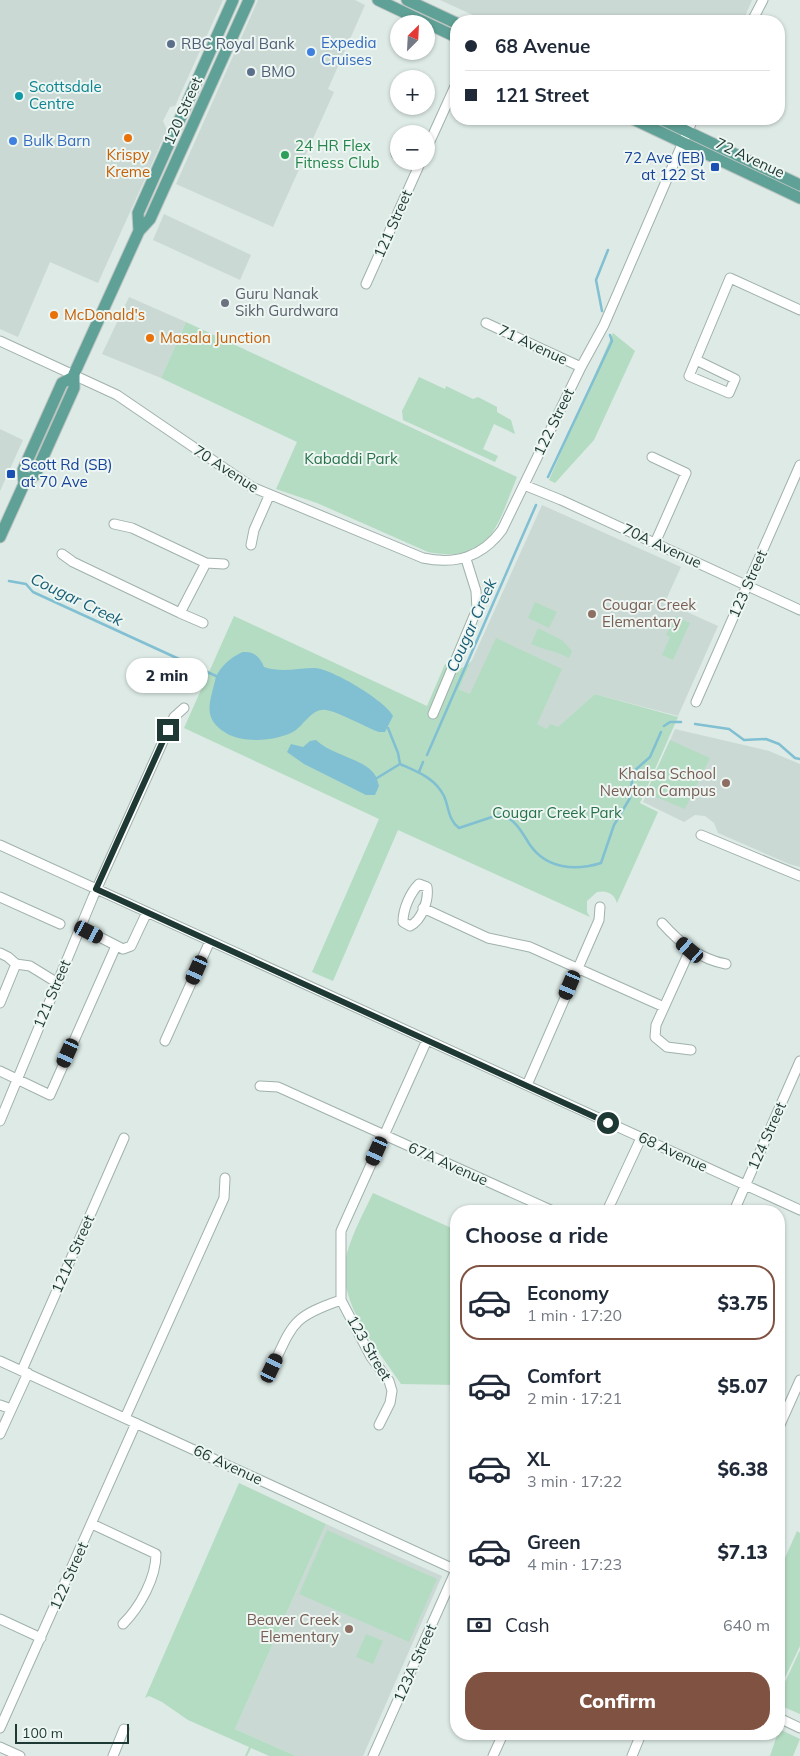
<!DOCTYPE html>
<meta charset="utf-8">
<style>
body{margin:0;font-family:Mulish,sans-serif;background:#f6f6f7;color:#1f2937;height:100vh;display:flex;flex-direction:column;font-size:19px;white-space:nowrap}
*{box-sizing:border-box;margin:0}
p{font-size:16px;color:#747a83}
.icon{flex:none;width:28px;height:28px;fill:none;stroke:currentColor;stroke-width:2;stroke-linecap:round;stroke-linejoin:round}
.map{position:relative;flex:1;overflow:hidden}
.sheet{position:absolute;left:450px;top:1205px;width:335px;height:535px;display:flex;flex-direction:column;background:#fff;border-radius:20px;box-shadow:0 1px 4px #0004}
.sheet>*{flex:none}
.hud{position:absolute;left:450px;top:15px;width:335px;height:110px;border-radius:20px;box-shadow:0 1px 4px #0004;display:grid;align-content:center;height:110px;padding:0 15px;background:#fff}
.needle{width:32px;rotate:24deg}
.tools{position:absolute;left:390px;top:15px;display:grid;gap:10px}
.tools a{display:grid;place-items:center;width:45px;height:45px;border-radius:50%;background:#fff;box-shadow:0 1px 4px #0004;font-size:25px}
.scale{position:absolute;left:15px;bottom:12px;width:114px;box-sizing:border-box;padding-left:5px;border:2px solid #1e3934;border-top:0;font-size:14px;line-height:18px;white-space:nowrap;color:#1e3934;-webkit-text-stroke:4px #edf6f2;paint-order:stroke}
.end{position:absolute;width:22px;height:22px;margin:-11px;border:6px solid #1e3934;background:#fff;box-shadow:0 0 0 2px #fff}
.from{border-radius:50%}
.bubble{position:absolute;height:35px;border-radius:18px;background:#fff;box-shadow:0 1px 4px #0004;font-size:16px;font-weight:800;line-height:35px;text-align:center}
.car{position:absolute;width:15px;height:30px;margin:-15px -8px;border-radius:6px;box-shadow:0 0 4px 1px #0007;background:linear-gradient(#222 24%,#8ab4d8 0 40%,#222 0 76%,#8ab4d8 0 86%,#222 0)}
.hud b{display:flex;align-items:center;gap:18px;height:48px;font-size:19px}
.hud b+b{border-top:1px solid #e0e1e3}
.hud i{width:12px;height:12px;background:#1f2937}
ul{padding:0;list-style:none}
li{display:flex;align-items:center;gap:15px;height:75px;margin:0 10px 8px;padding:0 5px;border:2px solid transparent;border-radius:20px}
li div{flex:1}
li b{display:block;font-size:19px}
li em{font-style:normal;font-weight:800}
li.current{border-color:#805241}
li>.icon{width:45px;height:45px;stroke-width:1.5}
h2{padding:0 15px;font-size:22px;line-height:60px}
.pay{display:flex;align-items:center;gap:12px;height:55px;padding:0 15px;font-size:19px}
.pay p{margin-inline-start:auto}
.action{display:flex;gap:10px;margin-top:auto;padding:10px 15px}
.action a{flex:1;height:58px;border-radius:20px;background:#805241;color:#fff;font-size:20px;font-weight:800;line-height:58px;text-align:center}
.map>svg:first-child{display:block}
.built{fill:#cbd9d4}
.green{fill:#b4dcc2}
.water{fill:#81bfd2}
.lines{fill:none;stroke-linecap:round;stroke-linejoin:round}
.stream{stroke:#81bfd2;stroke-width:2.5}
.minor-casing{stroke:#a0b1ac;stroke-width:11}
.major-casing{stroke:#bcc4c2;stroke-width:13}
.minor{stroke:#fff;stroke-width:9}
.major{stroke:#5fa196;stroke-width:11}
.route{stroke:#1e3934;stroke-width:6}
.service-dot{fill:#5c6f8a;stroke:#edf6f2;stroke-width:2}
.shop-dot{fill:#3f7fe0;stroke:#edf6f2;stroke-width:2}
.culture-dot{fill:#0f9aa8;stroke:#edf6f2;stroke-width:2}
.food-dot{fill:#e8710a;stroke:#edf6f2;stroke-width:2}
.leisure-dot{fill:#2e9e5b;stroke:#edf6f2;stroke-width:2}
.transit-dot{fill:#1a4fb4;stroke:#edf6f2;stroke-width:2}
.worship-dot{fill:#6b7280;stroke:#edf6f2;stroke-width:2}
.education-dot{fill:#8d6e63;stroke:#edf6f2;stroke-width:2}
.labels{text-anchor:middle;stroke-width:4;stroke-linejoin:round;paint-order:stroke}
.shop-label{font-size:15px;fill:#366cbe;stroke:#edf6f2;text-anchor:start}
.service-label{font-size:15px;fill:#4e5e75;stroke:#edf6f2;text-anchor:start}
.culture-label{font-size:15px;fill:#0d838f;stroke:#edf6f2;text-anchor:start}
.street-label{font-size:15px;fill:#1e3934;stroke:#edf6f2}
.leisure-label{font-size:15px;fill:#27864d;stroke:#edf6f2;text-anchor:start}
.food-label{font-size:15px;fill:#c56008;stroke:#edf6f2;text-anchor:start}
.transit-label{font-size:15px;fill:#164399;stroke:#edf6f2;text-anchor:end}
.worship-label{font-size:15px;fill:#5b616d;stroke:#edf6f2;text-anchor:start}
.park-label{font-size:15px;fill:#27714a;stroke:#edf6f2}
.education-label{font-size:15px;fill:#785e54;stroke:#edf6f2;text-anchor:end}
.water-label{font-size:16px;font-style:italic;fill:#175e76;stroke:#edf6f2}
</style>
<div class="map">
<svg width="800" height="1756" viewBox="0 0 800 1756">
<rect width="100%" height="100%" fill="#ddeae5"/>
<path class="built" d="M 0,0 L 223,0 L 175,106 L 170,107 L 163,121 L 167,130 L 98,283 L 50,262 L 18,337 L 0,329 Z
M 258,0 L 355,0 L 365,5 L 328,89 L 334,92 L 273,227 L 176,184 Z
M 440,0 L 752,0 L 743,21 L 486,21 Z
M 164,214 L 251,255 L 240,280 L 153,240 Z
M 129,297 L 186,322 L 161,378 L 102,354 Z
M 0,429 L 23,440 L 0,491 Z
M 542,505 L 681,567 L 665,602 L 718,626 L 678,716 L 595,694 L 553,732 L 459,689 Z
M 675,729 L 769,751 L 800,764 L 800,867 L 789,864 L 718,833 L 714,823 L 705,816 L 695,815 L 684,822 L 643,802 Z
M 326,1524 L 442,1576 L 363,1756 L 296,1756 L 235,1729 Z"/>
<path class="green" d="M 186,322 L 517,477 C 497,525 492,564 428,552 L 317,503 L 276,489 L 297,442 L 161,378 Z
M 613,333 L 635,351 L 594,440 L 555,483 L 549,480 Z
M 419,377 L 445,389 L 446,386 L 473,399 L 478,397 L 497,407 L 497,412 L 511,420 L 515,434 L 494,424 L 483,449 L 498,456 L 495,462 L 403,420 L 402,411 Z
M 535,602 L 557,612 L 549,628 L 528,618 Z
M 234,616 L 427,706 L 445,664 C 455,671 465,670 472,660 L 459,689 L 470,694 L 496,638 L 562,669 L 537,724 L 547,729 L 550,724 L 558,727 L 595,694 L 678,717 L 640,803 L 658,812 L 617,903 C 614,893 606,890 597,892 L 587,901 L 587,912 L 590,917 L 398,830 L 333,981 L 312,972 L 379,819 L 184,728 Z
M 675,616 L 690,623 L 673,660 L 662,655 L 670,637 L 666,635 Z
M 538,628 L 562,640 L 572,651 L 569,658 C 556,651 544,650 531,644 Z
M 670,740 L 710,758 L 685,809 L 646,793 Z
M 373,1193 L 456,1230 L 456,1385 L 401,1384 C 377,1347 334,1301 347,1253 C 353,1232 364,1212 373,1193 Z
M 239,1483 L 326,1524 L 235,1729 L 296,1756 L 269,1756 L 251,1748 L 247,1756 L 245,1756 L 249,1747 L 188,1720 L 162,1702 L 149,1696 L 145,1698 Z
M 327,1530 L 437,1579 L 409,1642 L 299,1594 Z
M 797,1531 L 800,1533 L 800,1646 L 779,1690 L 779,1571 Z
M 366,1634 L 383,1641 L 373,1664 L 356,1657 Z
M 800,1650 L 800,1714 L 779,1705 L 779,1695 Z
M 779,1729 L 800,1739 L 793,1756 L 770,1756 Z"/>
<path class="water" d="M 243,652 C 254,651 260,657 264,667 C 281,673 297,668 315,668 C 332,669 386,701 393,716 L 385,732 L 379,732 C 365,727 339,712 326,710 C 313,708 305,723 296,730 C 280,741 243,744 226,733 C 203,719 209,705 215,681 C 217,669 232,656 243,652 Z
M 316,740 C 331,755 365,759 375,775 C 377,778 378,783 379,786 L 375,795 L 366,795 L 304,764 L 287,752 L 291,744 L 303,747 L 310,741 Z"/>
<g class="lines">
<path class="stream" d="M 602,311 L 596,280 L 608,250
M 548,477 L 612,341 L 610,335
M 9,581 L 26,584 L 33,592 L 216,676
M 695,724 L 729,729 L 744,740 L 766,739 L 779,744 L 795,758 L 800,759
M 664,726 L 670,722 L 681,722
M 388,728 L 398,753 L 400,764
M 427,755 L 536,505
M 419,772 L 423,762
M 377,778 L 400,764 C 418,772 435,778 444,796 C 449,807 448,820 459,828 L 501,814 C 517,821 521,831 530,845 C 547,869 575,871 601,863 L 614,825 L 630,798 L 633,772 L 650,757 L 661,732"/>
<defs>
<path id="minor" d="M 752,21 L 763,0
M 426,150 L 456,84
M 396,154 L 399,155
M 366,284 L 421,161
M 486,323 L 581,367
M 0,341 L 117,395 L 252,487 L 423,558 C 456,565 482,557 502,530 L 581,367 L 604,325 L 693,119
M 696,360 L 735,379 L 729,393 L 689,376 L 730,278 L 800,310
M 652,457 L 686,473 L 655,543
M 524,485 L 561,500 L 800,610
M 114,524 L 132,528 L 206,563
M 251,545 L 254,530 L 269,496
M 62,554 L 73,562 L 180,613 L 206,563 L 224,564
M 180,613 L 203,623
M 696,702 L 800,465
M 433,714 L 477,609 L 476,591 L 466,559
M 701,835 L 800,876
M 0,845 L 800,1210
M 419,884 L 427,887 C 429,900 422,920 410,926 L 403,922 C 403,909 410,893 419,884 Z
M 0,897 L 60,924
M 423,908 L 488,938 L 530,947 L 664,1007
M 662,923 C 680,943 699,959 726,964
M 80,927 L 123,949 L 131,946 L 147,912
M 690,950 L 656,1025 L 655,1037 L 667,1047 L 691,1050
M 0,953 L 8,957 L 16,964 L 30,966 L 56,982
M 0,1003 L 16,964
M 165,1041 L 210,941
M 0,1071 L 50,1095 L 116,946
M 527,1085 L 599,920 L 600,907
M 260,1086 L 278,1087 L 553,1211
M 0,1121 L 93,897 L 174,717 L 184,708
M 607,1211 L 641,1138
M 734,1211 L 800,1061
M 0,1361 L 456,1570
M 272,1368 C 293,1323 292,1317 341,1300
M 22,1370 L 124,1138
M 0,1405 L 11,1409
M 125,1418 L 224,1198 L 225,1178
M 379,1425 L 390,1403 L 392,1391 L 389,1381 L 371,1357 L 341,1300 L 341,1231 L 427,1040
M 779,1427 L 800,1380
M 0,1434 L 28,1373
M 92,1524 L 156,1554 C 156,1578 140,1607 123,1624
M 0,1619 L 41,1638
M 779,1718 L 800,1728
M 0,1728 L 136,1423
M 0,1747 L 20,1756
M 113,1756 L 124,1729
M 373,1756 L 456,1570
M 493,1756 L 503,1734
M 632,1756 L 641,1734"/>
<path id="major" d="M 378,0 L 456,37
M 407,0 L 456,23
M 633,119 L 800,198
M 661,119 L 800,185
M 139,231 L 138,213 L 233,0
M 24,484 L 35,475 L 74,388 L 74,374 L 139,231 L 150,219 L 249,0
M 0,537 L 24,484 L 23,470 L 62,383 L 73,377"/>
</defs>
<use href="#minor" class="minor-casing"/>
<use href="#major" class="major-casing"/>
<use href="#minor" class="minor"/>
<use href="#major" class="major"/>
</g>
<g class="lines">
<path class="route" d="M 168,730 L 96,889 L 608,1123"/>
</g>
<g class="service-dot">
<circle cx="171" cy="44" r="5"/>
<circle cx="251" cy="72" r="5"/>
</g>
<g class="shop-dot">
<circle cx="311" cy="52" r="5"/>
<circle cx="13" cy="141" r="5"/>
</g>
<circle class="culture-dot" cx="19" cy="96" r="5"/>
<g class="food-dot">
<circle cx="128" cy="138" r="5"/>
<circle cx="54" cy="315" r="5"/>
<circle cx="150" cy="338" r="5"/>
</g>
<circle class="leisure-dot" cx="285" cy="155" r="5"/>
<g class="transit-dot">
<rect x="710" y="162" width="10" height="10" rx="2.5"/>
<rect x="6" y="469" width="10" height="10" rx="2.5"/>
</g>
<circle class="worship-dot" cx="225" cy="303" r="5"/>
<g class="education-dot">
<circle cx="592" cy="614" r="5"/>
<circle cx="726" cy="783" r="5"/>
<circle cx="349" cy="1629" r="5"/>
</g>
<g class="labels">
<g class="shop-label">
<text x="321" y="48">Expedia<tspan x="321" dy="17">Cruises</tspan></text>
<text x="23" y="146">Bulk Barn</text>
</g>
<g class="service-label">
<text x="181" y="49">RBC Royal Bank</text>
<text x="261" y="77">BMO</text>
</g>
<g class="culture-label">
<text x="29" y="92">Scottsdale<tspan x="29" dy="17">Centre</tspan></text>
</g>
<g class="street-label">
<text transform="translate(183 111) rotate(-66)" y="5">120 Street</text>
<text transform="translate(750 158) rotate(25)" y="5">72 Avenue</text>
<text transform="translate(393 224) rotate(-66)" y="5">121 Street</text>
<text transform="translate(533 345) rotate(25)" y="5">71 Avenue</text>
<text transform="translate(554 422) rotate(-64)" y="5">122 Street</text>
<text transform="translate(226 469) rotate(33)" y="5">70 Avenue</text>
<text transform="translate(662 546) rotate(25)" y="5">70A Avenue</text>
<text transform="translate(748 584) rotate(-66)" y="5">123 Street</text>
<text transform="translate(52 994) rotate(-67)" y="5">121 Street</text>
<text transform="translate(767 1136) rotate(-66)" y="5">124 Street</text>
<text transform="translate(673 1152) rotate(25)" y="5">68 Avenue</text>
<text transform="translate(448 1164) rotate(24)" y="5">67A Avenue</text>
<text transform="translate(73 1254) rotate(-66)" y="5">121A Street</text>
<text transform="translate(369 1348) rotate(60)" y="5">123 Street</text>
<text transform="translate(228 1465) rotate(25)" y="5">66 Avenue</text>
<text transform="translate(69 1576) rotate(-66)" y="5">122 Street</text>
<text transform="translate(415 1663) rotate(-66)" y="5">123A Street</text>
</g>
<g class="leisure-label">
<text x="295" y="151">24 HR Flex<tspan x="295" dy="17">Fitness Club</tspan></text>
</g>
<g class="food-label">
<text x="128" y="160" text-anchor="middle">Krispy<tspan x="128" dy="17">Kreme</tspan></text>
<text x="64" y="320">McDonald's</text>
<text x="160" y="343">Masala Junction</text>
</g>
<g class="transit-label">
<text x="705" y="163">72 Ave (EB)<tspan x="705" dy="17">at 122 St</tspan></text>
<text x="21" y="470" text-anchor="start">Scott Rd (SB)<tspan x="21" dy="17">at 70 Ave</tspan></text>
</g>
<g class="worship-label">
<text x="235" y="299">Guru Nanak<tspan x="235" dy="17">Sikh Gurdwara</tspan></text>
</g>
<g class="park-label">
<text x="351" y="464">Kabaddi Park</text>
<text x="557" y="818">Cougar Creek Park</text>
</g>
<g class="education-label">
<text x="602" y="610" text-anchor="start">Cougar Creek<tspan x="602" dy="17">Elementary</tspan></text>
<text x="716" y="779">Khalsa School<tspan x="716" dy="17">Newton Campus</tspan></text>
<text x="339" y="1625">Beaver Creek<tspan x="339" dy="17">Elementary</tspan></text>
</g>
<g class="water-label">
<text transform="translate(77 599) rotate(26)" y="6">Cougar Creek</text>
<text transform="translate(471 625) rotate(-66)" y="6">Cougar Creek</text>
</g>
</g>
</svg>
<div class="tools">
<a><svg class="needle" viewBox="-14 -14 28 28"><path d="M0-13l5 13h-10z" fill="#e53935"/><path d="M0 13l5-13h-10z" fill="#747a83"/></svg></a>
<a>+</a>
<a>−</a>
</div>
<div class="scale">100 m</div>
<i class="end from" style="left:608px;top:1123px"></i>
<i class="end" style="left:168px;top:730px"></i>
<div class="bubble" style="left:126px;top:658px;width:82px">2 min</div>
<i class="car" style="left:89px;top:932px;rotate:117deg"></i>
<i class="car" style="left:690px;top:950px;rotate:311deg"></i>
<i class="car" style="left:197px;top:970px;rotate:204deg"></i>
<i class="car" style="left:570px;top:985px;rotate:203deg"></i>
<i class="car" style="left:68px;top:1053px;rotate:204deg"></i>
<i class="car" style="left:377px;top:1151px;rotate:204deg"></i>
<i class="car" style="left:272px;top:1368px;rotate:25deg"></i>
<div class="hud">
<b><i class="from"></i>68 Avenue</b>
<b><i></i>121 Street</b>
</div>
<section class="sheet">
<h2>Choose a ride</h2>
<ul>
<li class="current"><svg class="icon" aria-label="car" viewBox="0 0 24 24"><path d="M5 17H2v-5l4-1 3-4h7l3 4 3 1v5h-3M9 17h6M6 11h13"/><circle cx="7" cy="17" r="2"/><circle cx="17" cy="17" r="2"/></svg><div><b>Economy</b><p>1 min · 17:20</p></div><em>$3.75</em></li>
<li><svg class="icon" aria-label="car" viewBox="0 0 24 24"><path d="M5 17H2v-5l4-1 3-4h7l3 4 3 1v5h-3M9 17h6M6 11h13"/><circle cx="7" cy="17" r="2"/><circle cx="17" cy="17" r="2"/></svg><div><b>Comfort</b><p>2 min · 17:21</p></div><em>$5.07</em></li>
<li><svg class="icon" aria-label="car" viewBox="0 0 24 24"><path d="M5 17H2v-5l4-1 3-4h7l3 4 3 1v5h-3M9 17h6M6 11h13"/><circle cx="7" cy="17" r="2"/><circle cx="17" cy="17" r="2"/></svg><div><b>XL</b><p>3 min · 17:22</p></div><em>$6.38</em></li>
<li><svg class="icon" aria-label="car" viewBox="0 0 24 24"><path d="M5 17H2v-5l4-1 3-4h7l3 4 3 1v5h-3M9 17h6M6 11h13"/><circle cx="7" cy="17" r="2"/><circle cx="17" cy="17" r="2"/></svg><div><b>Green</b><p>4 min · 17:23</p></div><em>$7.13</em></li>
</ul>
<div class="pay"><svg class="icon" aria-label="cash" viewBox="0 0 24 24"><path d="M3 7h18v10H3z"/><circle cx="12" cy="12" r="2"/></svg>Cash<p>640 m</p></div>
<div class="action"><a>Confirm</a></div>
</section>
</div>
